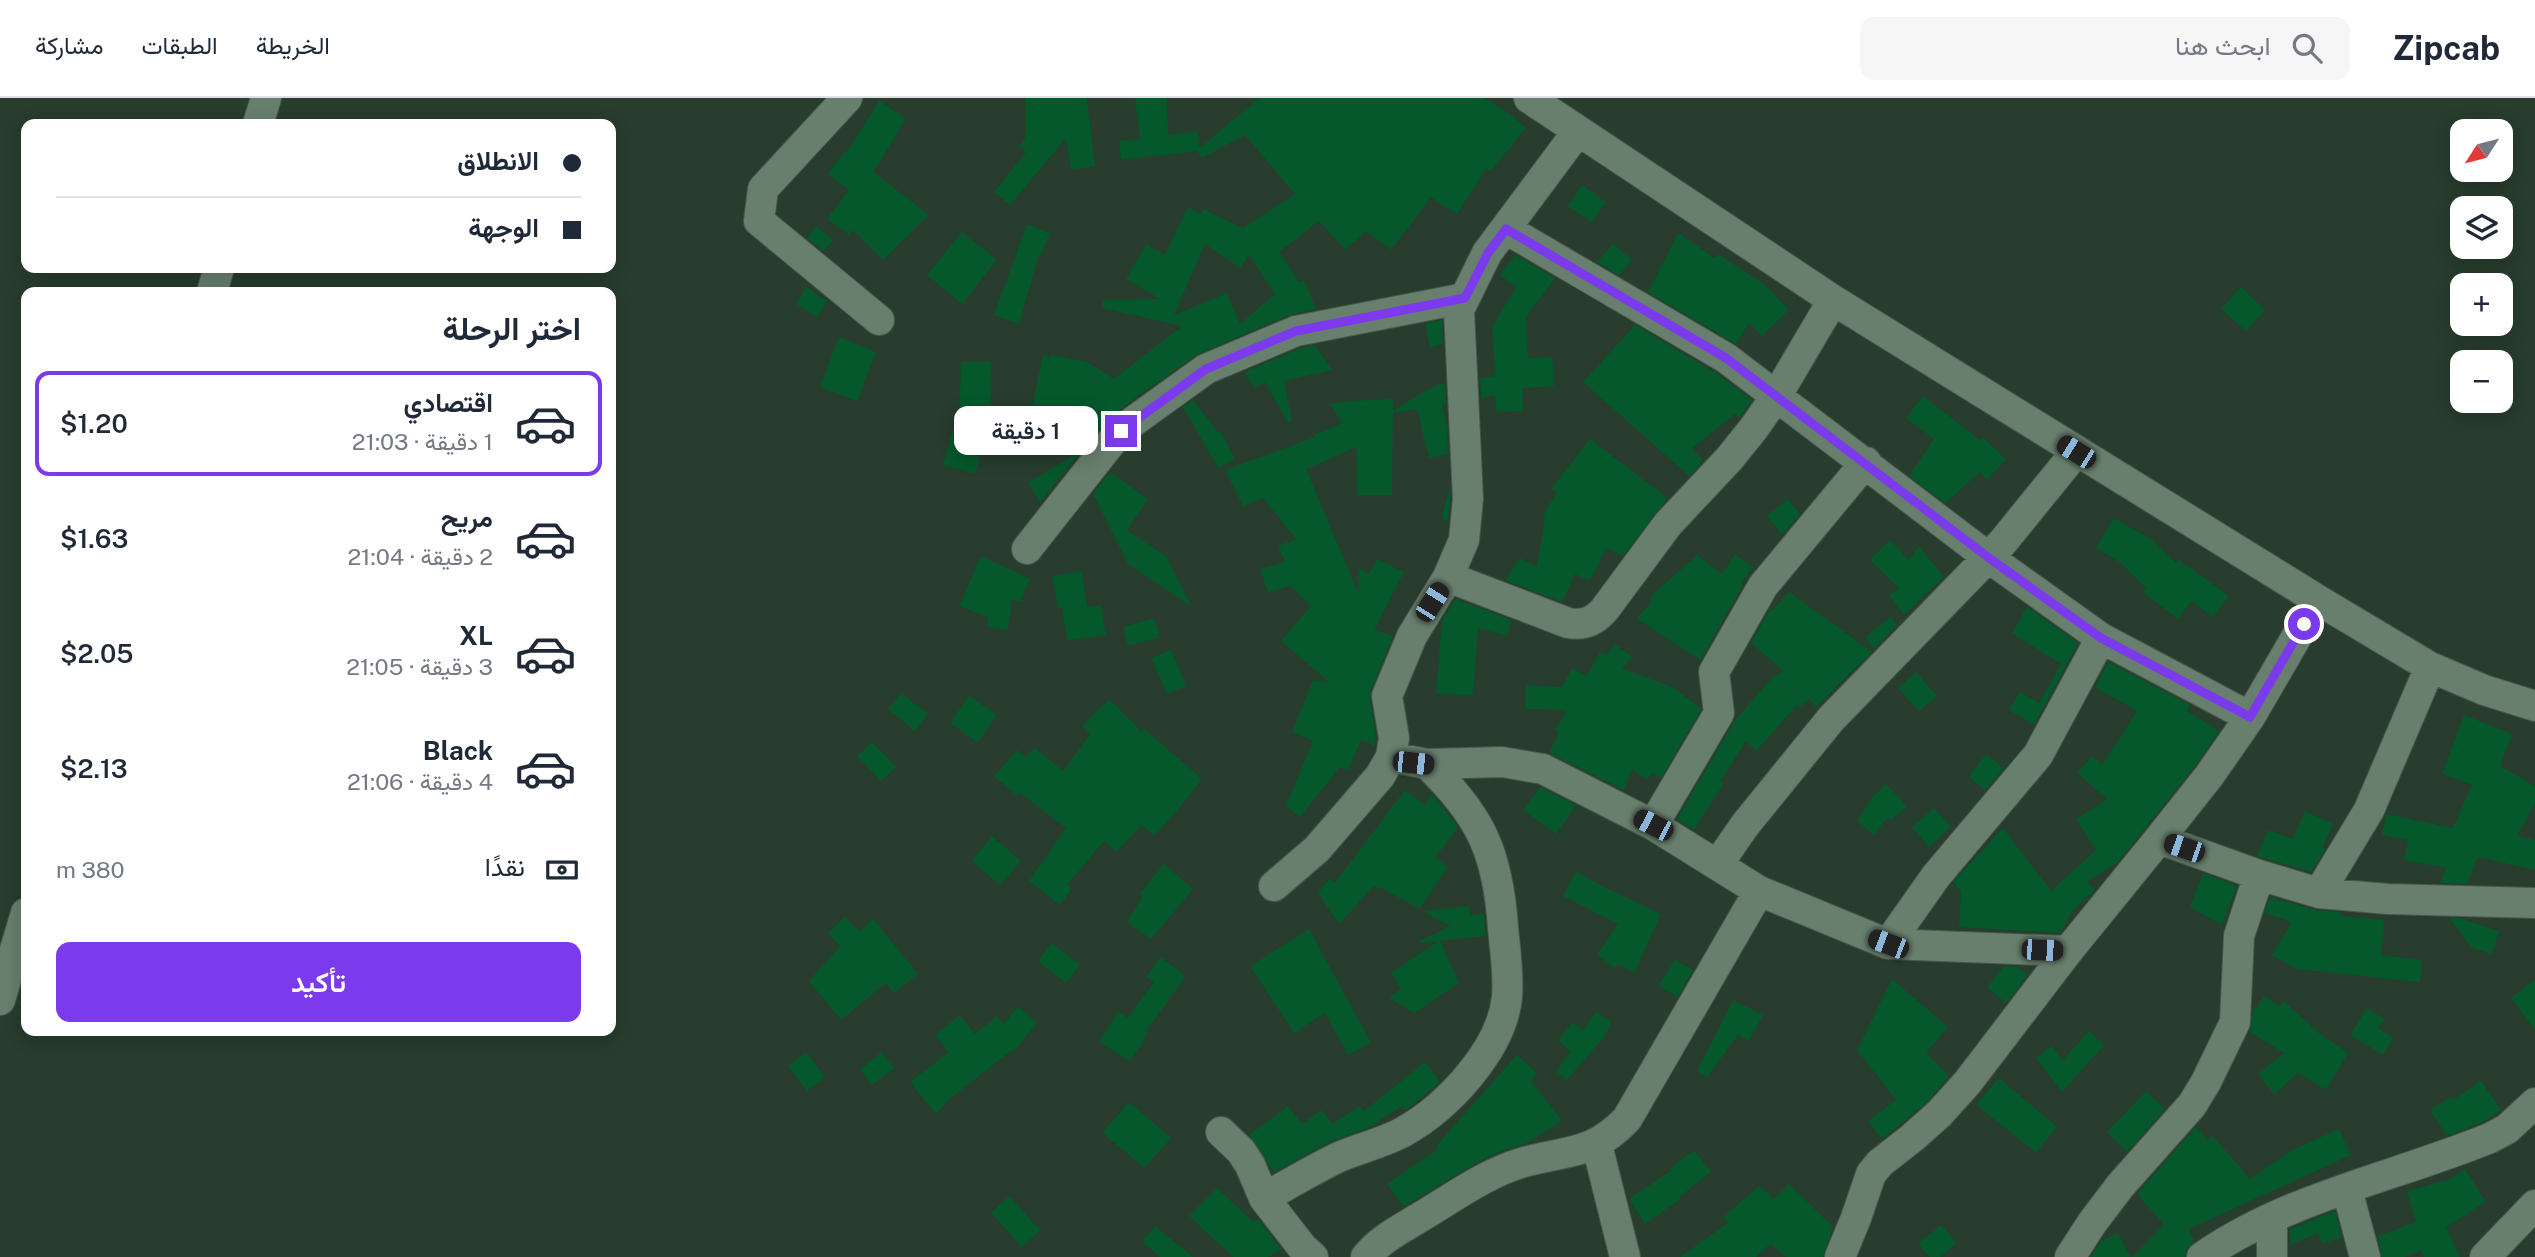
<!DOCTYPE html>
<html lang="ar">
<meta charset="utf-8">
<style>
body{margin:0;font-family:"Public Sans",Vazirmatn,sans-serif;background:#f6f6f7;color:#1f2937;direction:rtl;height:100vh;display:flex;flex-direction:column;font-size:26px;white-space:nowrap}
*{box-sizing:border-box;margin:0}
p{font-size:23px;color:#747a83}
.icon{flex:none;width:38px;height:38px;fill:none;stroke:currentColor;stroke-width:2;stroke-linecap:round;stroke-linejoin:round}
.map{position:relative;flex:1;overflow:hidden;direction:ltr}
.drawer{position:absolute;left:21px;top:189px;width:595px;height:749px;display:flex;flex-direction:column;background:#fff;border-radius:14px;box-shadow:0 4px 18px #0003;direction:rtl}
.drawer>*{flex:none}
.guide{position:absolute;left:21px;top:21px;width:595px;height:154px;border-radius:14px;box-shadow:0 4px 18px #0003;direction:rtl;display:grid;align-content:center;height:154px;padding:0 35px;background:#fff}
.needle{width:46px;rotate:234deg}
.buttons{position:absolute;left:2450px;top:21px;display:grid;gap:14px}
.buttons a{display:grid;place-items:center;width:63px;height:63px;border-radius:14px;background:#fff;box-shadow:0 4px 18px #0003;font-size:35px}
.end{position:absolute;width:32px;height:32px;margin:-16px;border:9px solid #7c3aed;background:#fff;box-shadow:0 0 0 4px #fff}
.from{border-radius:50%}
.bubble{position:absolute;height:49px;border-radius:14px;background:#fff;box-shadow:0 4px 18px #0003;font-size:23px;font-weight:600;line-height:49px;text-align:center;direction:rtl}
.car{position:absolute;width:21px;height:42px;margin:-21px -10px;border-radius:9px;box-shadow:0 0 5px 2px #0007;background:linear-gradient(#222 24%,#8ab4d8 0 40%,#222 0 76%,#8ab4d8 0 86%,#222 0)}
.guide b{display:flex;align-items:center;gap:24px;height:66px;font-size:26px}
.guide b+b{border-top:2px solid #e0e1e3}
.guide i{width:18px;height:18px;background:#1f2937}
ul{padding:0;list-style:none}
li{display:flex;align-items:center;gap:21px;height:105px;margin:0 14px 10px;padding:0 21px;border:4px solid transparent;border-radius:14px}
li div{flex:1}
li b{display:block;font-size:26px}
li em{font-style:normal;font-weight:600}
li.on{border-color:#7c3aed}
li>.icon{width:63px;height:63px;stroke-width:1.5}
h2{padding:0 35px;font-size:32px;line-height:84px}
.pay{display:flex;align-items:center;gap:18px;height:77px;padding:0 35px;font-size:26px}
.pay p{margin-inline-start:auto}
.primary-button{display:flex;gap:14px;margin-top:auto;padding:14px 35px}
.primary-button a{flex:1;height:80px;border-radius:14px;background:#7c3aed;color:#fff;font-size:28px;font-weight:600;line-height:80px;text-align:center}
header{display:flex;align-items:center;gap:42px;box-sizing:border-box;height:98px;padding:0 35px;background:#fff;border-bottom:2px solid #e0e1e3}
header strong{font-size:33px}
nav{display:flex;gap:38px;margin-inline-start:auto;font-size:24px}
.search{width:490px;height:63px;background:#f6f6f7;display:flex;align-items:center;gap:18px;box-sizing:border-box;padding:0 24px;border-radius:14px;color:#747a83;font-size:26px}
.map>svg:first-child{display:block}
.building{fill:#05582b;fill-rule:evenodd}
.lines{fill:none;stroke-linecap:round;stroke-linejoin:round}
.minor-casing{stroke:#45584b;stroke-width:32}
.minor{stroke:#687f6d;stroke-width:30}
.route{stroke:#7c3aed;stroke-width:9}
</style>
<header>
<strong>Zipcab</strong>
<div class="search"><svg class="icon" aria-label="search" viewBox="0 0 24 24"><circle cx="10" cy="10" r="6"/><path d="M15 15l6 6"/></svg>ابحث هنا</div>
<nav><a>الخريطة</a><a>الطبقات</a><a>مشاركة</a></nav>
</header>
<div class="map">
<svg width="2535" height="1159" viewBox="0 0 2535 1159">
<rect width="100%" height="100%" fill="#283d2e"/>
<path class="building" d="M 1025,0 L 1087,0 L 1095,68 L 1071,72 L 1066,40 L 1010,107 L 994,94 L 1026,54 L 1019,48 L 1025,41 Z
M 1135,0 L 1167,0 L 1168,37 L 1197,33 L 1200,50 L 1259,0 L 1484,0 L 1509,15 L 1526,30 L 1491,73 L 1487,70 L 1457,116 L 1431,99 L 1391,152 L 1366,133 L 1345,152 L 1319,123 L 1279,154 L 1299,184 L 1304,182 L 1316,211 L 1289,217 L 1196,257 L 1109,319 L 1040,404 L 1028,384 L 1073,358 L 1024,348 L 1043,257 L 1049,260 L 1051,257 L 1087,264 L 1114,281 L 1182,228 L 1102,210 L 1103,202 L 1160,201 L 1126,181 L 1146,146 L 1165,157 L 1188,109 L 1201,116 L 1203,111 L 1243,130 L 1295,96 L 1245,37 L 1202,60 L 1197,53 L 1121,62 L 1119,43 L 1140,41 ZM 1205,146 L 1240,170 L 1249,157 L 1275,196 L 1240,226 L 1227,195 L 1174,217 Z
M 879,3 L 906,21 L 873,74 L 929,117 L 883,162 L 853,132 L 849,137 L 827,121 L 849,92 L 828,76 L 845,53 L 847,54 Z
M 1582,87 L 1606,104 L 1592,124 L 1568,108 Z
M 1027,126 L 1050,135 L 1041,157 L 1039,156 L 1019,226 L 994,217 Z
M 816,128 L 833,142 L 823,153 L 807,140 Z
M 962,134 L 997,162 L 962,206 L 927,177 Z
M 1678,135 L 1715,160 L 1718,156 L 1765,187 L 1789,212 L 1762,238 L 1749,225 L 1736,246 L 1648,194 Z
M 1613,146 L 1632,162 L 1619,177 L 1597,164 Z
M 1515,157 L 1555,180 L 1526,219 L 1528,260 L 1553,259 L 1554,288 L 1522,290 L 1523,313 L 1496,314 L 1495,297 L 1481,300 L 1480,280 L 1495,278 L 1492,229 L 1516,189 L 1500,177 Z
M 806,189 L 827,203 L 817,219 L 796,206 Z
M 2241,189 L 2265,212 L 2246,233 L 2221,211 Z
M 1442,222 L 1443,246 L 1430,249 L 1425,226 Z
M 1635,227 L 1716,275 L 1752,302 L 1739,320 L 1735,316 L 1692,350 L 1703,363 L 1689,378 L 1583,284 Z
M 839,239 L 876,254 L 857,303 L 820,289 Z
M 1315,247 L 1332,272 L 1284,283 L 1292,323 L 1288,325 L 1265,284 L 1255,290 L 1244,274 L 1301,250 Z
M 961,264 L 991,264 L 990,335 L 986,335 L 975,376 L 943,367 L 954,327 L 959,329 Z
M 1445,286 L 1446,306 L 1442,307 L 1447,329 L 1448,356 L 1429,360 L 1417,311 L 1393,315 L 1392,397 L 1357,397 L 1357,349 L 1306,371 L 1359,497 L 1358,470 L 1369,476 L 1377,461 L 1404,474 L 1374,532 L 1393,538 L 1371,592 L 1370,601 L 1376,640 L 1375,648 L 1361,642 L 1348,672 L 1340,669 L 1300,719 L 1286,708 L 1313,643 L 1292,634 L 1313,582 L 1329,584 L 1281,543 L 1311,508 L 1290,488 L 1268,494 L 1260,471 L 1285,464 L 1278,448 L 1296,441 L 1263,400 L 1243,408 L 1225,372 L 1315,339 L 1314,337 L 1342,325 L 1330,306 L 1349,303 L 1393,301 L 1393,312 L 1437,287 Z
M 1923,298 L 1980,342 L 1982,339 L 2006,361 L 1987,382 L 1980,374 L 1945,405 L 1909,378 L 1934,341 L 1906,320 Z
M 1193,302 L 1218,334 L 1220,333 L 1235,361 L 1218,370 L 1183,309 Z
M 1590,341 L 1666,399 L 1665,401 L 1666,402 L 1623,458 L 1606,450 L 1590,483 L 1575,476 L 1562,504 L 1505,482 L 1520,460 L 1537,469 L 1545,419 L 1543,417 L 1557,394 L 1551,391 Z
M 1110,374 L 1148,401 L 1127,432 L 1166,458 L 1191,508 L 1128,466 L 1093,396 Z
M 1450,387 L 1450,401 L 1448,423 L 1441,421 Z
M 1788,401 L 1800,416 L 1782,437 L 1767,418 Z
M 2114,420 L 2152,442 L 2176,465 L 2179,462 L 2229,498 L 2213,519 L 2191,503 L 2178,521 L 2143,494 L 2146,490 L 2117,462 L 2096,450 Z
M 1890,442 L 1909,462 L 1919,448 L 1944,479 L 1904,517 L 1889,498 L 1899,490 L 1870,462 Z
M 1735,456 L 1753,469 L 1741,486 L 1743,487 L 1700,562 L 1637,521 L 1652,503 L 1649,500 L 1697,457 L 1722,476 Z
M 981,458 L 1030,481 L 1020,504 L 1012,501 L 1008,532 L 987,529 L 988,519 L 959,508 Z
M 1082,473 L 1087,509 L 1101,507 L 1106,537 L 1067,543 L 1062,510 L 1058,510 L 1052,478 Z
M 1789,494 L 1872,554 L 1816,609 L 1809,601 L 1800,609 L 1797,607 L 1756,653 L 1746,643 L 1720,684 L 1724,685 L 1694,732 L 1677,721 L 1735,622 L 1773,579 L 1784,573 L 1751,545 L 1771,510 L 1773,512 Z
M 1455,501 L 1511,522 L 1507,538 L 1478,530 L 1473,598 L 1436,595 L 1442,522 Z
M 2027,509 L 2078,545 L 2034,627 L 2009,612 L 2020,594 L 2039,605 L 2061,566 L 2012,535 Z
M 1891,519 L 1897,527 L 1874,551 L 1865,539 Z
M 1154,520 L 1160,539 L 1128,548 L 1123,529 Z
M 1615,546 L 1632,559 L 1622,571 L 1673,589 L 1701,611 L 1661,680 L 1652,675 L 1647,682 L 1632,671 L 1624,692 L 1549,655 L 1559,634 L 1555,632 L 1567,612 L 1525,611 L 1526,587 L 1562,589 L 1572,570 L 1587,578 L 1600,554 L 1606,557 Z
M 1171,552 L 1186,588 L 1167,596 L 1151,560 Z
M 2108,564 L 2190,607 L 2187,613 L 2219,633 L 2195,668 L 2118,764 L 2087,784 L 2095,792 L 2072,813 L 2060,835 L 1959,829 L 1961,794 L 1953,784 L 2003,730 L 2051,793 L 2096,752 L 2076,721 L 2107,701 L 2077,675 L 2092,658 L 2102,667 L 2137,613 L 2095,589 Z
M 1916,574 L 1937,598 L 1919,614 L 1898,590 Z
M 901,595 L 928,616 L 915,633 L 888,611 Z
M 969,598 L 997,617 L 978,645 L 950,625 Z
M 1109,601 L 1141,633 L 1143,630 L 1202,681 L 1177,713 L 1154,738 L 1142,727 L 1116,754 L 1104,743 L 1067,787 L 1072,791 L 1060,807 L 1029,783 L 1066,730 L 1020,695 L 1017,698 L 994,678 L 1017,652 L 1026,659 L 1034,649 L 1063,673 L 1090,636 L 1082,628 Z
M 2464,617 L 2512,636 L 2500,668 L 2535,688 L 2535,705 L 2517,738 L 2535,742 L 2535,772 L 2478,759 L 2467,786 L 2440,785 L 2446,770 L 2404,762 L 2408,742 L 2382,737 L 2386,716 L 2453,730 L 2472,687 L 2442,676 Z
M 872,644 L 896,669 L 881,683 L 857,658 Z
M 1986,656 L 2004,670 L 1985,692 L 1969,679 Z
M 1886,686 L 1907,708 L 1891,722 L 1888,719 L 1874,737 L 1857,723 L 1873,698 Z
M 1540,689 L 1576,707 L 1556,736 L 1523,712 Z
M 1405,692 L 1425,707 L 1432,696 L 1458,729 L 1435,760 L 1448,769 L 1419,811 L 1380,789 L 1378,791 L 1374,788 L 1339,826 L 1318,795 L 1329,781 L 1335,785 Z
M 1934,710 L 1951,729 L 1929,749 L 1912,729 Z
M 2305,713 L 2333,726 L 2323,749 L 2325,751 L 2311,774 L 2257,758 L 2268,732 L 2293,741 Z
M 992,738 L 1021,763 L 1000,787 L 972,763 Z
M 1164,766 L 1193,791 L 1151,841 L 1127,824 L 1143,798 L 1140,795 Z
M 1576,773 L 1602,788 L 1661,816 L 1634,875 L 1618,866 L 1615,870 L 1597,857 L 1618,826 L 1563,798 Z
M 2203,775 L 2237,788 L 2222,827 L 2190,809 Z
M 2270,799 L 2314,812 L 2340,814 L 2340,818 L 2384,822 L 2381,857 L 2422,862 L 2420,884 L 2296,871 L 2272,857 L 2292,824 L 2265,815 Z
M 1469,808 L 1470,817 L 1484,816 L 1486,838 L 1440,843 L 1459,885 L 1414,915 L 1389,900 L 1401,891 L 1391,875 L 1439,843 L 1420,845 L 1420,843 L 1450,828 L 1423,813 Z
M 845,819 L 860,833 L 873,821 L 918,876 L 894,895 L 886,885 L 841,922 L 809,883 L 840,848 L 828,835 Z
M 2449,820 L 2460,820 L 2499,833 L 2492,856 L 2472,850 Z
M 1309,831 L 1371,945 L 1348,957 L 1325,915 L 1294,935 L 1250,868 Z
M 1052,845 L 1080,867 L 1066,885 L 1038,863 Z
M 1160,859 L 1186,878 L 1146,933 L 1148,935 L 1130,963 L 1099,944 L 1118,914 L 1128,920 L 1154,884 L 1146,879 Z
M 1675,862 L 1693,872 L 1678,899 L 1658,888 Z
M 2004,868 L 2018,869 L 2028,877 L 2006,905 L 1987,889 Z
M 1892,881 L 1948,929 L 1926,955 L 1949,978 L 1927,1004 L 1882,1041 L 1868,1023 L 1896,1002 L 1857,952 Z
M 2535,882 L 2535,932 L 2511,900 Z
M 2264,898 L 2280,908 L 2284,903 L 2320,936 L 2348,955 L 2326,992 L 2298,975 L 2274,996 L 2258,976 L 2284,955 L 2250,934 L 2253,910 L 2256,911 Z
M 1733,902 L 1763,917 L 1749,943 L 1738,937 L 1707,979 L 1697,973 Z
M 1018,908 L 1037,925 L 1013,954 L 1011,953 L 948,1002 L 936,1016 L 910,984 L 949,954 L 935,937 L 960,917 L 975,936 L 997,918 L 1004,926 Z
M 2367,910 L 2384,921 L 2378,930 L 2393,940 L 2383,957 L 2350,937 Z
M 1596,913 L 1611,924 L 1605,938 L 1567,982 L 1556,974 L 1570,953 L 1558,942 L 1573,924 L 1583,933 Z
M 2089,933 L 2104,947 L 2062,994 L 2036,960 L 2052,948 L 2063,962 Z
M 806,954 L 825,979 L 807,993 L 788,968 Z
M 881,954 L 894,970 L 872,987 L 860,972 Z
M 1517,957 L 1537,975 L 1531,983 L 1562,1023 L 1527,1045 L 1502,1053 L 1474,1066 L 1403,1109 L 1387,1086 L 1438,1051 L 1436,1048 Z
M 1425,964 L 1440,984 L 1410,1009 L 1405,1012 L 1402,1008 L 1366,1031 L 1331,1043 L 1274,1074 L 1249,1037 L 1288,1008 L 1302,1026 L 1322,1012 L 1332,1026 L 1360,1008 L 1364,1013 Z
M 1999,980 L 2057,1029 L 2036,1054 L 1976,1007 Z
M 2481,983 L 2501,1012 L 2483,1024 L 2447,1038 L 2430,1012 L 2450,999 L 2453,1002 Z
M 2146,993 L 2165,1011 L 2127,1054 L 2107,1034 Z
M 1129,1004 L 1171,1040 L 1145,1070 L 1102,1035 Z
M 2196,1029 L 2208,1042 L 2213,1038 L 2250,1081 L 2290,1053 L 2339,1031 L 2351,1057 L 2189,1131 L 2194,1144 L 2187,1150 L 2185,1159 L 2132,1159 L 2164,1127 L 2137,1096 Z
M 1694,1052 L 1711,1074 L 1679,1099 L 1681,1101 L 1645,1126 L 1629,1101 L 1672,1072 L 1670,1070 Z
M 2465,1071 L 2486,1104 L 2446,1129 L 2460,1159 L 2424,1159 L 2421,1153 L 2404,1159 L 2382,1159 L 2378,1138 L 2416,1124 L 2407,1093 L 2448,1082 Z
M 1789,1086 L 1833,1129 L 1823,1159 L 1787,1159 L 1770,1146 L 1756,1159 L 1680,1159 L 1728,1125 L 1723,1119 L 1759,1088 L 1774,1101 Z
M 1217,1090 L 1253,1124 L 1258,1121 L 1281,1151 L 1268,1159 L 1233,1159 L 1189,1118 Z
M 1009,1098 L 1040,1132 L 1022,1149 L 991,1115 Z
M 2335,1113 L 2342,1139 L 2322,1146 L 2318,1135 L 2290,1147 L 2290,1131 Z
M 1941,1127 L 1957,1145 L 1940,1159 L 1929,1159 L 1918,1145 Z
M 1155,1128 L 1193,1159 L 1160,1159 L 1142,1144 Z
M 2118,1135 L 2130,1159 L 2091,1159 L 2101,1143 Z"/>
<g class="lines">
<defs>
<path id="minor" d="M 847,0 L 763,91 L 759,123 L 879,222
M 1529,0 L 1833,202 L 2318,502 L 2430,569 L 2484,592 L 2535,608
M 258,26 L 266,0
M 1506,131 L 1726,260 L 1989,460 L 2101,540 L 2250,619
M 212,194 L 219,170
M 1027,451 L 1120,333 L 1206,271 L 1296,233 L 1465,200
M 1448,479 L 1568,525 C 1584,528 1595,523 1605,511 L 1668,426 L 1729,361 L 1754,330 L 1777,297 L 1833,202
M 1391,659 L 1427,666 L 1502,664 L 1543,671 L 1653,727 L 1759,793 L 1888,846 L 2068,853
M 1653,727 L 1719,615 L 1714,574 L 1763,488 L 1866,364
M 2159,741 L 2259,777 L 2319,795 L 2388,801 L 2535,805
M 1718,766 L 1745,727 L 1831,621 L 2002,445 L 2076,354
M 1274,788 L 1317,751 L 1380,678 L 1391,659 L 1394,640 L 1387,598 L 1412,538 L 1448,479 L 1464,442 L 1468,401 L 1459,212 L 1487,155 L 1578,33
M 2319,795 L 2369,712 L 2430,569
M 1888,846 L 1936,778 L 2038,657 L 2101,540
M 0,902 L 26,815
M 1221,1034 L 1241,1053 L 1250,1067 L 1264,1100 L 1302,1149 L 1313,1159
M 1597,1047 L 1625,1159
M 2347,1091 L 2365,1159
M 1264,1100 C 1289,1086 1314,1071 1339,1059 C 1360,1050 1383,1045 1403,1034 C 1448,1009 1502,951 1507,899 C 1509,876 1505,852 1503,830 C 1498,755 1481,718 1427,666
M 1366,1159 C 1380,1141 1403,1130 1422,1118 C 1454,1099 1485,1076 1521,1065 C 1566,1052 1592,1058 1627,1021 L 1759,793
M 1840,1159 L 1856,1120 L 1871,1076 L 1880,1065 L 1912,1040 L 1939,1016 L 1967,985 L 2068,853 L 2159,741 L 2209,678 L 2250,619 L 2318,502
M 2070,1159 L 2092,1125 L 2120,1088 L 2192,1007 L 2206,984 L 2235,924 L 2239,838 L 2259,777
M 2202,1159 C 2288,1099 2395,1079 2490,1040 L 2507,1031 L 2535,1005
M 2272,1159 L 2272,1120
M 2485,1159 L 2535,1107"/>
</defs>
<use href="#minor" class="minor-casing"/>
<use href="#minor" class="minor"/>
</g>
<g class="lines">
<path class="route" d="M 1121,333 L 1206,271 L 1296,233 L 1465,200 L 1488,155 L 1506,131 L 1726,260 L 1989,460 L 2101,540 L 2250,619 L 2304,526"/>
</g>
</svg>
<div class="buttons">
<a><svg class="needle" viewBox="-14 -14 28 28"><path d="M0-13l5 13h-10z" fill="#e53935"/><path d="M0 13l5-13h-10z" fill="#747a83"/></svg></a>
<a><svg class="icon" aria-label="layers" viewBox="0 0 24 24"><path d="M12 4l9 5-9 5-9-5zM3 14l9 5 9-5"/></svg></a>
<a>+</a>
<a>−</a>
</div>
<i class="end from" style="left:2304px;top:526px"></i>
<i class="end" style="left:1121px;top:333px"></i>
<div class="bubble" style="left:954px;top:308px;width:144px">1 دقيقة</div>
<i class="car" style="left:2076px;top:354px;rotate:302deg"></i>
<i class="car" style="left:1432px;top:504px;rotate:32deg"></i>
<i class="car" style="left:1413px;top:665px;rotate:96deg"></i>
<i class="car" style="left:1653px;top:727px;rotate:297deg"></i>
<i class="car" style="left:2184px;top:750px;rotate:289deg"></i>
<i class="car" style="left:1888px;top:846px;rotate:291deg"></i>
<i class="car" style="left:2042px;top:852px;rotate:92deg"></i>
<div class="guide">
<b><i class="from"></i>الانطلاق</b>
<b><i></i>الوجهة</b>
</div>
<section class="drawer">
<h2>اختر الرحلة</h2>
<ul>
<li class="on"><svg class="icon" aria-label="car" viewBox="0 0 24 24"><path d="M5 17H2v-5l4-1 3-4h7l3 4 3 1v5h-3M9 17h6M6 11h13"/><circle cx="7" cy="17" r="2"/><circle cx="17" cy="17" r="2"/></svg><div><b>اقتصادي</b><p>1 دقيقة · 21:03</p></div><em>$1.20</em></li>
<li><svg class="icon" aria-label="car" viewBox="0 0 24 24"><path d="M5 17H2v-5l4-1 3-4h7l3 4 3 1v5h-3M9 17h6M6 11h13"/><circle cx="7" cy="17" r="2"/><circle cx="17" cy="17" r="2"/></svg><div><b>مريح</b><p>2 دقيقة · 21:04</p></div><em>$1.63</em></li>
<li><svg class="icon" aria-label="car" viewBox="0 0 24 24"><path d="M5 17H2v-5l4-1 3-4h7l3 4 3 1v5h-3M9 17h6M6 11h13"/><circle cx="7" cy="17" r="2"/><circle cx="17" cy="17" r="2"/></svg><div><b>XL</b><p>3 دقيقة · 21:05</p></div><em>$2.05</em></li>
<li><svg class="icon" aria-label="car" viewBox="0 0 24 24"><path d="M5 17H2v-5l4-1 3-4h7l3 4 3 1v5h-3M9 17h6M6 11h13"/><circle cx="7" cy="17" r="2"/><circle cx="17" cy="17" r="2"/></svg><div><b>Black</b><p>4 دقيقة · 21:06</p></div><em>$2.13</em></li>
</ul>
<div class="pay"><svg class="icon" aria-label="cash" viewBox="0 0 24 24"><path d="M3 7h18v10H3z"/><circle cx="12" cy="12" r="2"/></svg>نقدًا<p>380 m</p></div>
<div class="primary-button"><a>تأكيد</a></div>
</section>
</div>
